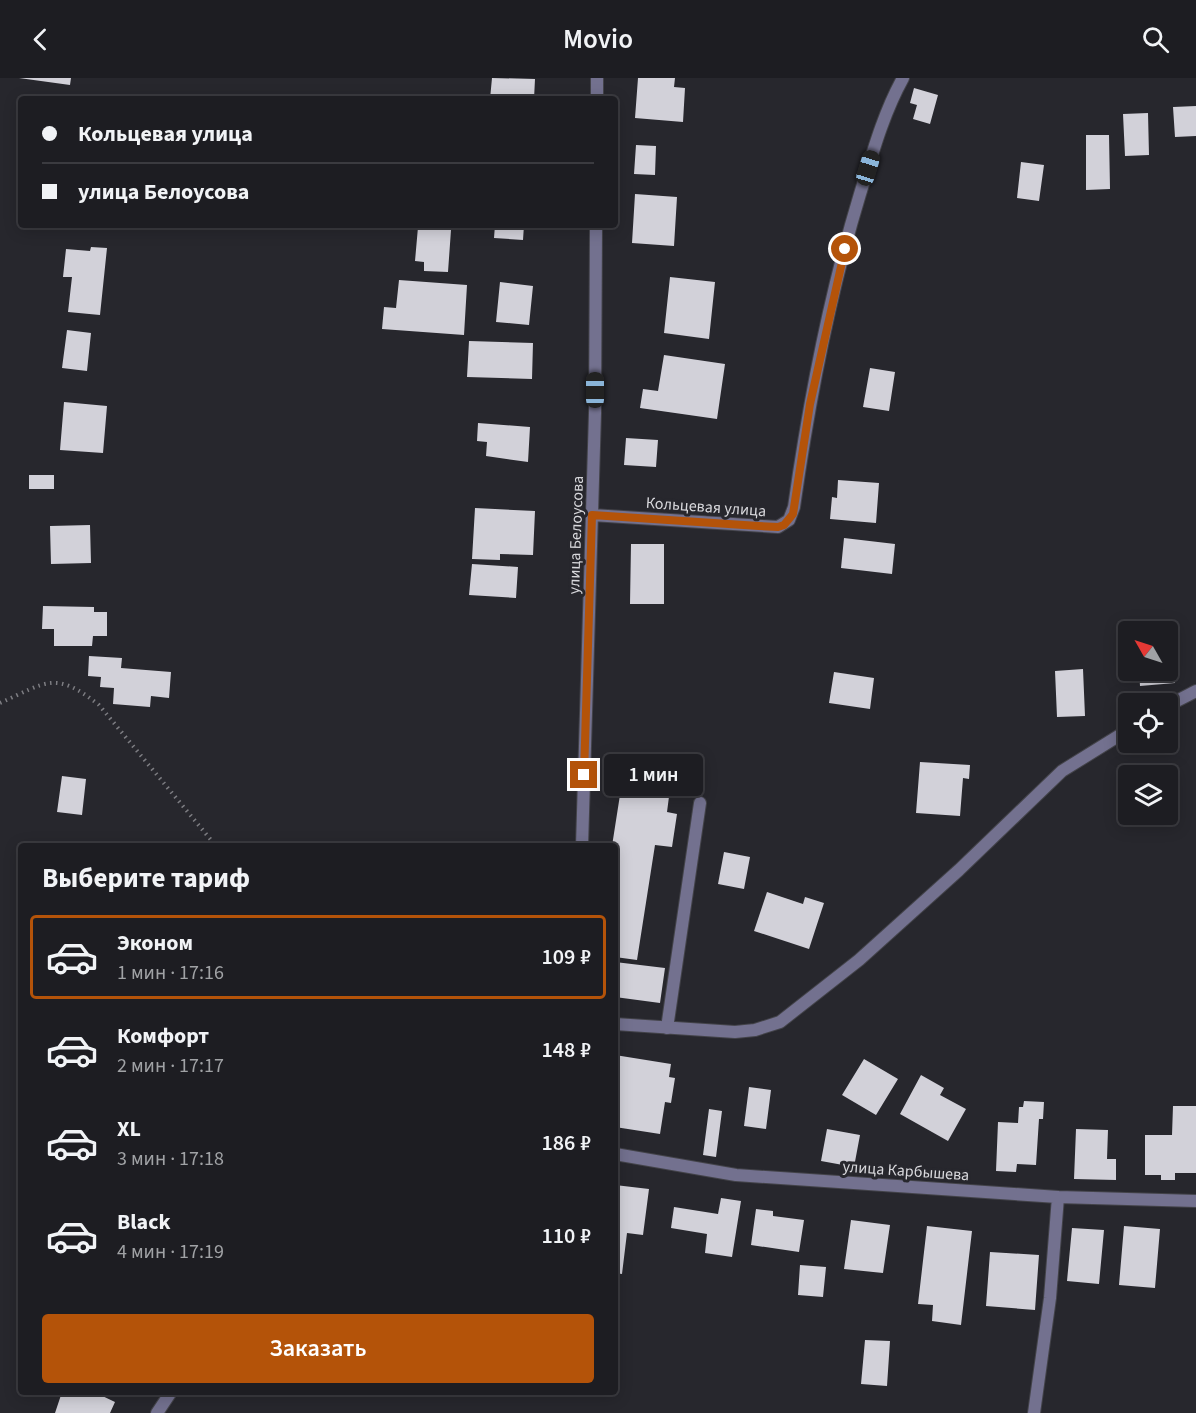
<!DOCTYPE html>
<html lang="ru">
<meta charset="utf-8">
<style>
body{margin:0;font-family:"Source Sans 3",sans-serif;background:#25262a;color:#f1f3f6;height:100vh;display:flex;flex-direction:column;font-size:22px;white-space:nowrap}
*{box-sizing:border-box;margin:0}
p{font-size:20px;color:#a0a2a5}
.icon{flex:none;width:33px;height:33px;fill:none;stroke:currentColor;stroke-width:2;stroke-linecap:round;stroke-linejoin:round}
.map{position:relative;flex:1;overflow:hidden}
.drawer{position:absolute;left:18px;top:765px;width:600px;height:552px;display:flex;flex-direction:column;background:#1d1d22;border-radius:6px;box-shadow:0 3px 15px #0003,0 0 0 2px #3b3b40}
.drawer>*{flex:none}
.top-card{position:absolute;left:18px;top:18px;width:600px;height:132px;border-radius:6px;box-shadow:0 3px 15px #0003,0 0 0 2px #3b3b40;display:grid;align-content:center;height:132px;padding:0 24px;background:#1d1d22}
.needle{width:39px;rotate:309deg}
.buttons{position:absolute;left:1118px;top:543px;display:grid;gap:12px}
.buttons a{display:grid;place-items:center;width:60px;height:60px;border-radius:6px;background:#1d1d22;box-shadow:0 3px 15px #0003,0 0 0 2px #3b3b40;font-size:30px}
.end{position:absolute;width:27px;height:27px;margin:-14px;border:8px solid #b45309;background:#fff;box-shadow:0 0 0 3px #fff}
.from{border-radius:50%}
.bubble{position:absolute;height:42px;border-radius:6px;background:#1d1d22;box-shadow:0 3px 15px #0003,0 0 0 2px #3b3b40;font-size:20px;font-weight:600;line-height:42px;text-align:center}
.car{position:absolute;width:18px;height:36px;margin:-18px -9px;border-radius:8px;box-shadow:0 0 4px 2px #0007;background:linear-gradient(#222 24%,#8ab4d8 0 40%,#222 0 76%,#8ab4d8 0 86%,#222 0)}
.top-card b{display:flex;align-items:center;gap:21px;height:57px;font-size:22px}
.top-card b+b{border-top:2px solid #3b3b40}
.top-card i{width:15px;height:15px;background:#f1f3f6}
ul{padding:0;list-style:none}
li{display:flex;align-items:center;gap:18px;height:84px;margin:0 12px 9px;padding:0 12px;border:3px solid transparent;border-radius:6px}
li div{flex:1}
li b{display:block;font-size:22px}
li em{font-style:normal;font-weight:600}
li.active{border-color:#b45309}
li>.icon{width:54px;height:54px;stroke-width:1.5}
h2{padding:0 24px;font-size:27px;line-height:72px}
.button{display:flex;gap:12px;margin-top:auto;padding:12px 24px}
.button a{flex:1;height:69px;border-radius:6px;background:#b45309;color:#fff;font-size:24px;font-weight:600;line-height:69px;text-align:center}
header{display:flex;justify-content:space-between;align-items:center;height:78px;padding:0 24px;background:#1d1d22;font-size:27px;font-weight:600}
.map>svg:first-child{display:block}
.building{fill:#d2d1d9}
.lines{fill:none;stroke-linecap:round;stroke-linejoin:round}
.service-casing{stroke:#434349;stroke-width:14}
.minor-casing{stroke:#434349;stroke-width:14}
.path{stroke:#7d7d82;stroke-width:4;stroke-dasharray:1.5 4.5;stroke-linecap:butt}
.service{stroke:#73718f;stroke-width:12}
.minor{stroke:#73718f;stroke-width:12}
.route{stroke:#b45309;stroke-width:8}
.labels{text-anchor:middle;stroke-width:6;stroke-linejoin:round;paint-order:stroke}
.street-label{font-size:16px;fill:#d8d8dc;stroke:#27272d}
</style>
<header><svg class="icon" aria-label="back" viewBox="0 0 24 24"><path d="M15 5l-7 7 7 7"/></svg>Movio<svg class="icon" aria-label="search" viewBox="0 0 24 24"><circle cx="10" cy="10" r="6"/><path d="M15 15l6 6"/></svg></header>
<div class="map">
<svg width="1196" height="1335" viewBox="0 0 1196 1335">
<rect width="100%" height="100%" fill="#27272d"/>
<path class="building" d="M 19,0 L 71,0 L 70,7 Z
M 492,0 L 535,1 L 534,21 L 490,21 Z
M 638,0 L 675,0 L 674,9 L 685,10 L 683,44 L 635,40 Z
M 914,10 L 938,17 L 930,46 L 913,41 L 917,27 L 910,25 Z
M 85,16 L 124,19 L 124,21 L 84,21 Z
M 1196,28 L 1196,58 L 1175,59 L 1173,29 Z
M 1148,35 L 1149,77 L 1125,78 L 1123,36 Z
M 1086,57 L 1109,57 L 1110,111 L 1086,112 Z
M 636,67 L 656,68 L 655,97 L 634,96 Z
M 1021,84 L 1044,87 L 1039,123 L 1017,120 Z
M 635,116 L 677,119 L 674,168 L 632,165 Z
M 495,147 L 524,147 L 523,162 L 494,160 Z
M 418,149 L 451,152 L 448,194 L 424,193 L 424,184 L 415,183 Z
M 91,169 L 107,170 L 100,237 L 68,234 L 72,199 L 63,199 L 66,171 L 90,173 Z
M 670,199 L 715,204 L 709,261 L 664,255 Z
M 399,202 L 467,207 L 464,257 L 382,251 L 384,229 L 396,230 Z
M 500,204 L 533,208 L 529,247 L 496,244 Z
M 67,252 L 91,255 L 87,293 L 62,290 Z
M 469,263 L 533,265 L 532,301 L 467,299 Z
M 664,277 L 725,286 L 717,341 L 640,330 L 643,311 L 658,313 Z
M 870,290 L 895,294 L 889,333 L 863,329 Z
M 64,324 L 107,328 L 103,375 L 60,372 Z
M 478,345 L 530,349 L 528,384 L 486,378 L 487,364 L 477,363 Z
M 626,360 L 658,362 L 656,389 L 624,387 Z
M 29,397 L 54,397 L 54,411 L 29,411 Z
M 838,402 L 879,405 L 876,445 L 830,441 L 832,419 L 837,420 Z
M 475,430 L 535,433 L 533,477 L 500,476 L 500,482 L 472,481 Z
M 90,447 L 91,485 L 51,486 L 50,448 Z
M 844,460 L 895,466 L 892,496 L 841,490 Z
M 631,466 L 664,466 L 664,526 L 630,526 Z
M 472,486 L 518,489 L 516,520 L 469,517 Z
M 43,528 L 94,529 L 94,534 L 107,534 L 107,558 L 93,558 L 92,568 L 54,568 L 54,551 L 42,551 Z
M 1173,549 L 1175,605 L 1140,608 L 1139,592 L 1167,592 L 1167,554 L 1137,554 L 1137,551 Z
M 89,578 L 122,580 L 121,590 L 171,594 L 169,620 L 151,618 L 150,629 L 113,626 L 114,610 L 100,609 L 101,599 L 88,598 Z
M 1083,591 L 1085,638 L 1057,639 L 1055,593 Z
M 834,594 L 874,600 L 870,631 L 829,625 Z
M 920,684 L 970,687 L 969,701 L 963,700 L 960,738 L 916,735 Z
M 62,698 L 86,701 L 82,737 L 57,734 Z
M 622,704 L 670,711 L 667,734 L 677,736 L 672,769 L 655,767 L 637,882 L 615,879 L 615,768 L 612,768 Z
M 724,774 L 750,779 L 744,811 L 718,806 Z
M 767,814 L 803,826 L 805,819 L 824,825 L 809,871 L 754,853 Z
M 615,884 L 665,890 L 660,925 L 615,919 Z
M 615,977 L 671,986 L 669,999 L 675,1000 L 671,1025 L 665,1024 L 660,1056 L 615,1049 Z
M 864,981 L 898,1001 L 876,1037 L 842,1017 Z
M 921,997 L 944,1010 L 940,1017 L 966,1031 L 948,1063 L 900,1036 Z
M 749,1009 L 771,1012 L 766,1051 L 744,1048 Z
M 1024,1023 L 1044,1024 L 1043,1041 L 1039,1041 L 1036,1087 L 1017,1086 L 1016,1094 L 996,1093 L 998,1044 L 1018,1045 L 1019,1029 L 1023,1029 Z
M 1173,1028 L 1196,1028 L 1196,1095 L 1175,1095 L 1175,1102 L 1161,1102 L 1161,1097 L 1145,1097 L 1145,1057 L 1172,1057 Z
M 709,1031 L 722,1033 L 716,1079 L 703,1077 Z
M 827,1051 L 860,1057 L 854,1089 L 821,1083 Z
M 1076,1051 L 1108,1052 L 1107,1081 L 1116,1081 L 1116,1102 L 1074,1101 Z
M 615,1107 L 649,1111 L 643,1157 L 627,1155 L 622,1196 L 615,1195 Z
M 721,1120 L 741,1123 L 732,1179 L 705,1175 L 707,1156 L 671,1150 L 674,1129 L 718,1136 Z
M 756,1131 L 773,1133 L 773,1138 L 804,1142 L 799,1174 L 751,1167 Z
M 851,1142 L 890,1147 L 883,1195 L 844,1191 Z
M 927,1148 L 972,1153 L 961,1247 L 932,1243 L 933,1227 L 918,1226 Z
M 1124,1148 L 1160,1151 L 1155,1210 L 1119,1207 Z
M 1072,1150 L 1104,1152 L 1099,1206 L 1067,1203 Z
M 990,1174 L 1039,1177 L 1035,1232 L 986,1228 Z
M 800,1187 L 826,1189 L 823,1219 L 798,1217 Z
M 865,1262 L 890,1263 L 887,1308 L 861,1306 Z
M 62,1314 L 94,1314 L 115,1324 L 110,1335 L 55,1335 Z"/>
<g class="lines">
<defs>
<path id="service" d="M 667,950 L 700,725"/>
<path id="minor" d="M 597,21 L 597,0
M 592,437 L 778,449 L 789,442 L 794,429 C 809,323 829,218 860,116 C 872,77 883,36 903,0
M 1167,628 L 1196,613
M 582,768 L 595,335 L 596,147
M 615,946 L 735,954 L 755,952 L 780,944 L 859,882 L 959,792 L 1062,693 L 1128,652
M 615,1076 L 736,1097 L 1058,1119 L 1196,1123
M 157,1335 L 171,1314
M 1034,1335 L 1050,1220 L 1058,1119"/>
</defs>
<use href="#service" class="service-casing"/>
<use href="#minor" class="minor-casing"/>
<path class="path" d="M 0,625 C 47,604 55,592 99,627 L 216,768"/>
<use href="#service" class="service"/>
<use href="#minor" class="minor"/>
</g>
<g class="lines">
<path class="route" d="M 584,697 L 592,437 L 759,448 L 778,449 L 784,447 L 793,436 L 810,326 L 845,171"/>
</g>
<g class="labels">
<g class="street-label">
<text transform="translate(706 428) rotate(4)" y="6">Кольцевая улица</text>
<text transform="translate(575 457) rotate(-88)" y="6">улица Белоусова</text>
<text transform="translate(906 1092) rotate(4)" y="6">улица Карбышева</text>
</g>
</g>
</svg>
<div class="buttons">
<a><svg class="needle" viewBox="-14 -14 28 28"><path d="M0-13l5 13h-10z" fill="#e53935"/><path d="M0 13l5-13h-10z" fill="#a0a2a5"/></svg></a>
<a><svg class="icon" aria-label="locate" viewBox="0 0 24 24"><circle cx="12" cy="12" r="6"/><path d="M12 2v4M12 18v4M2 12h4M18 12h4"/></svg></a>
<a><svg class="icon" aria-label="layers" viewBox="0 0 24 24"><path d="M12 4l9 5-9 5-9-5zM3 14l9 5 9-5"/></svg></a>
</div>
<i class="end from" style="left:845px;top:171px"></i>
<i class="end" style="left:584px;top:697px"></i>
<div class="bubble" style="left:604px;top:676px;width:99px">1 мин</div>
<i class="car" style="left:868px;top:90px;rotate:17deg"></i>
<i class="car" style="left:595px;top:312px;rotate:0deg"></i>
<div class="top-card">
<b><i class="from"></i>Кольцевая улица</b>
<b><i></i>улица Белоусова</b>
</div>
<section class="drawer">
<h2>Выберите тариф</h2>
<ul>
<li class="active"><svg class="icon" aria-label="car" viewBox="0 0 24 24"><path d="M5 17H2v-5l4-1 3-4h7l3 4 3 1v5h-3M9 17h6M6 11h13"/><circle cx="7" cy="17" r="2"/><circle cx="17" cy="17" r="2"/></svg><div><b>Эконом</b><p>1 мин · 17:16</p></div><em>109 ₽</em></li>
<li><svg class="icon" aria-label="car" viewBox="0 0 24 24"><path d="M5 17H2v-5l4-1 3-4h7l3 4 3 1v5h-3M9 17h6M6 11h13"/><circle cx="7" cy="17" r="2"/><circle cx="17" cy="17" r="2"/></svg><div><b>Комфорт</b><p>2 мин · 17:17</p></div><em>148 ₽</em></li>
<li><svg class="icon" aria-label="car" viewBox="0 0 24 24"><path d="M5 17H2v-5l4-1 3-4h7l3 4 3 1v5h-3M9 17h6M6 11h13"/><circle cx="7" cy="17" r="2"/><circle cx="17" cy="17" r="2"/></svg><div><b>XL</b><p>3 мин · 17:18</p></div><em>186 ₽</em></li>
<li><svg class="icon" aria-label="car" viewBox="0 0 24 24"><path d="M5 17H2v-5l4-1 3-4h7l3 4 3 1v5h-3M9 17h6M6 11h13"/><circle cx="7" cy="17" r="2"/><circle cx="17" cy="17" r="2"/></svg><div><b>Black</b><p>4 мин · 17:19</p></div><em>110 ₽</em></li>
</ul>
<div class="button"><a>Заказать</a></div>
</section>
</div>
